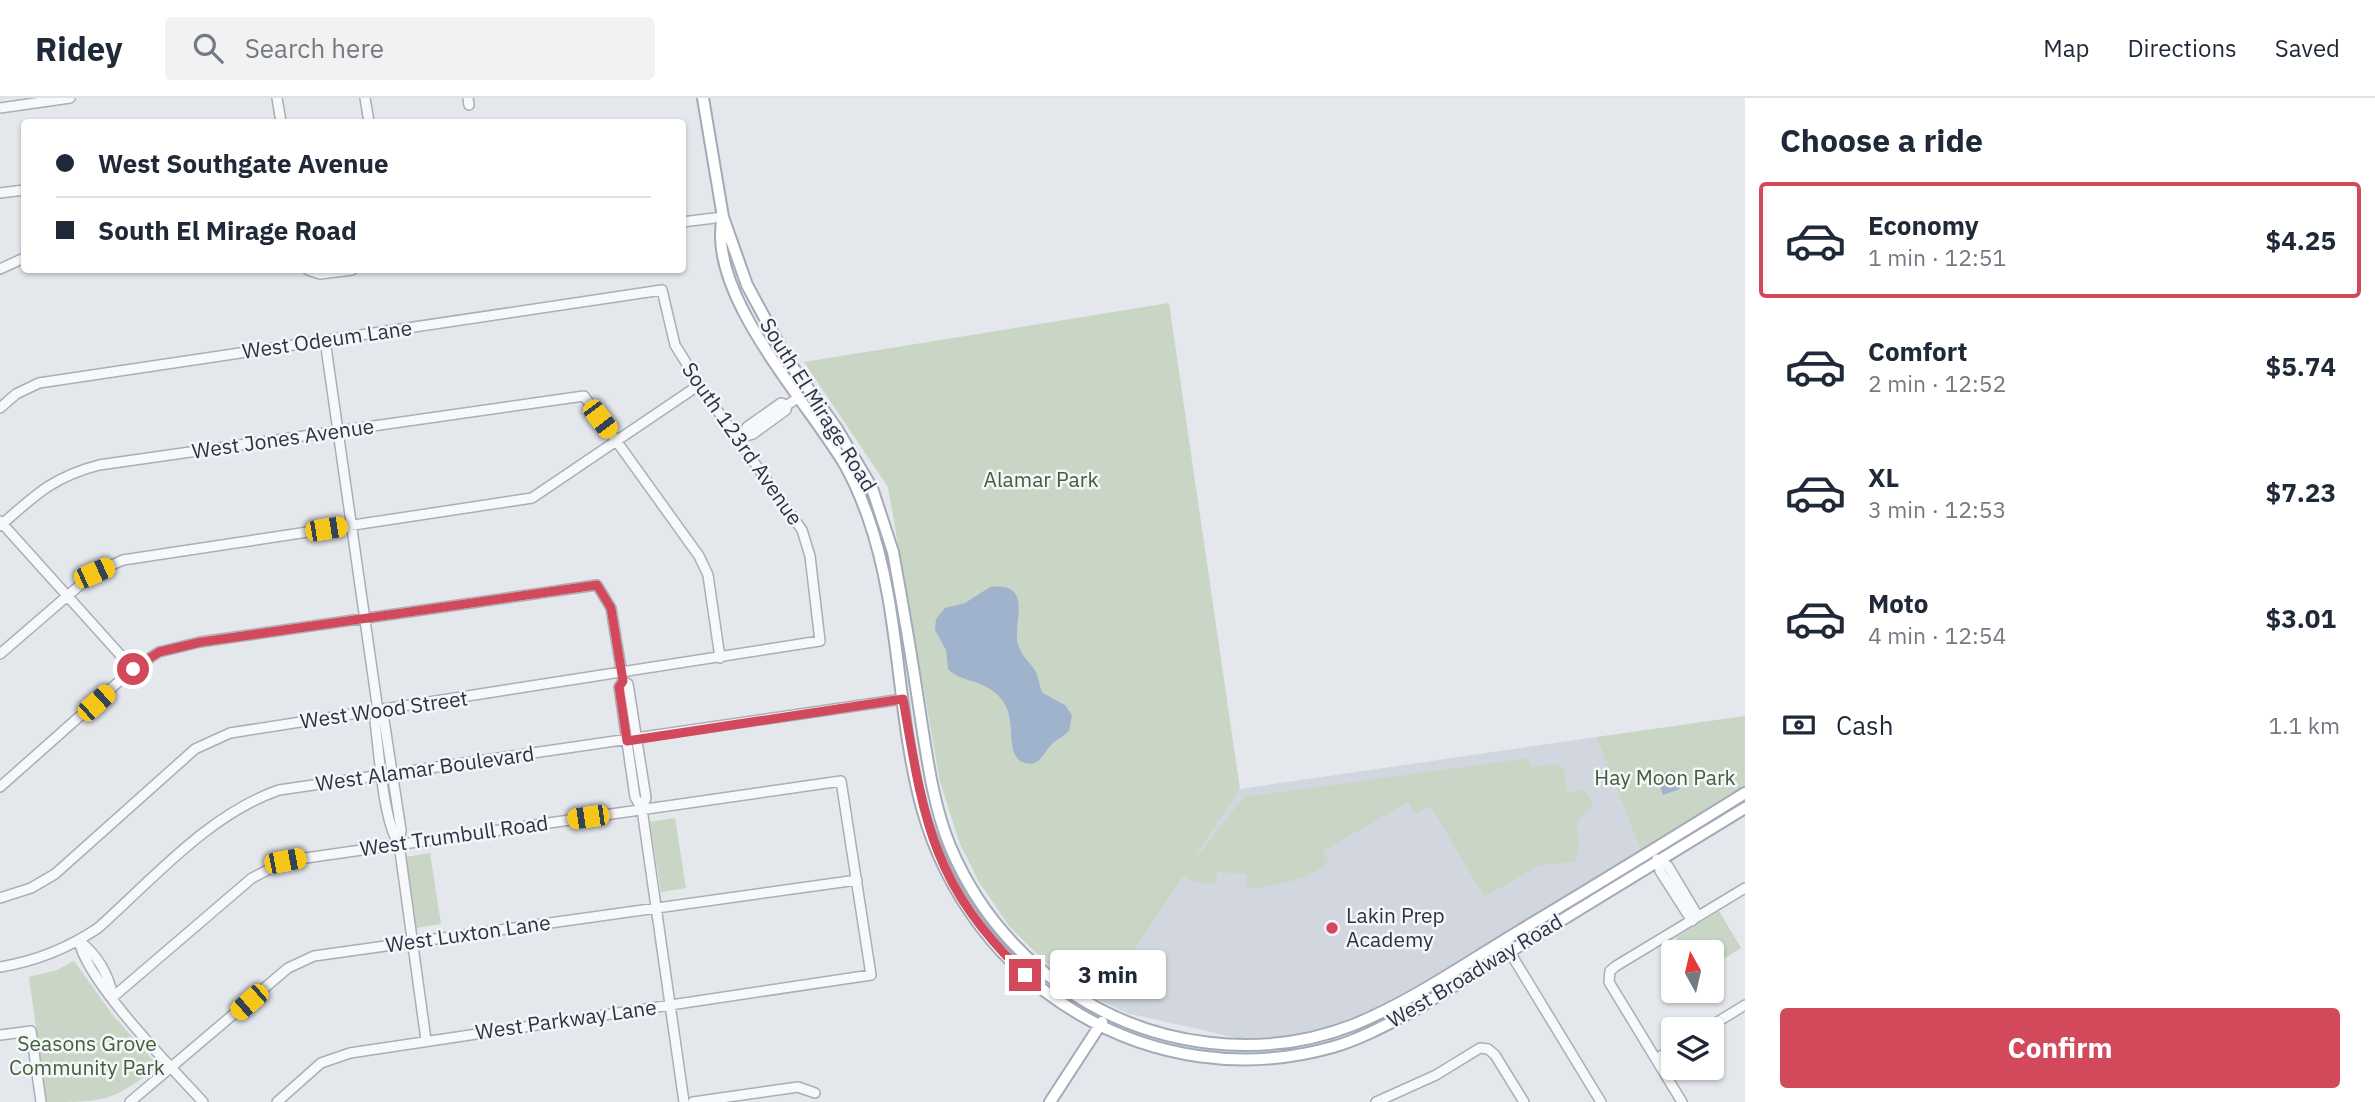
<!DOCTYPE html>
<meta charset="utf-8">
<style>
body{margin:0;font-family:"IBM Plex Sans",sans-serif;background:#f2f2f3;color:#1f2937;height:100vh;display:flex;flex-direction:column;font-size:26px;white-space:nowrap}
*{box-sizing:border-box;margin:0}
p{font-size:23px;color:#747a83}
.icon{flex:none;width:38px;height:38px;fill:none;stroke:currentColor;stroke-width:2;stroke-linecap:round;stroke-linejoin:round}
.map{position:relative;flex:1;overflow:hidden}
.sheet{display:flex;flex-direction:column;background:#fff;width:630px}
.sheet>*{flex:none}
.hud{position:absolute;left:21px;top:21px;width:665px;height:154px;border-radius:7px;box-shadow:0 2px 5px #0004;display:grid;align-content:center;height:154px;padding:0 35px;background:#fff}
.needle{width:46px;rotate:352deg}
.fabs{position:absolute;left:1661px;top:842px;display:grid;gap:14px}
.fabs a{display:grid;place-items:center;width:63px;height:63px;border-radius:7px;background:#fff;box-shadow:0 2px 5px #0004;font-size:35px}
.end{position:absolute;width:32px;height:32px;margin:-16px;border:9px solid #d1495b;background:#fff;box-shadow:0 0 0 4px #fff}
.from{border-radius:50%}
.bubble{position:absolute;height:49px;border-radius:7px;background:#fff;box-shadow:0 2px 5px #0004;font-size:23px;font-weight:800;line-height:49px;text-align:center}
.car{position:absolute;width:21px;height:42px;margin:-21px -10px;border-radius:9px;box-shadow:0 0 5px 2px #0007;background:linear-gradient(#f5c518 24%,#345 0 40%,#f5c518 0 76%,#345 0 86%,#f5c518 0)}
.hud b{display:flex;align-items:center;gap:24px;height:66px;font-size:26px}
.hud b+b{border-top:2px solid #e0e1e3}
.hud i{width:18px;height:18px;background:#1f2937}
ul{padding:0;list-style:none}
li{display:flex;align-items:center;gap:21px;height:116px;margin:0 14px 10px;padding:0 21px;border:4px solid transparent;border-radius:7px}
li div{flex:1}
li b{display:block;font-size:26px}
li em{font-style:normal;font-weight:800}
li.on{border-color:#d1495b}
li>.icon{width:63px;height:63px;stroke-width:1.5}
h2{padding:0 35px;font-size:32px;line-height:84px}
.pay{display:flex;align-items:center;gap:18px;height:77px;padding:0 35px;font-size:26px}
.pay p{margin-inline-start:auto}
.primary-button{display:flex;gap:14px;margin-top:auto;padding:14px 35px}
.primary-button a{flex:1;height:80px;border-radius:7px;background:#d1495b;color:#fff;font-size:28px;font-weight:800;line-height:80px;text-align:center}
header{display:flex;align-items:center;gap:42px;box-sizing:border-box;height:98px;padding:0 35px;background:#fff;border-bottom:2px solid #e0e1e3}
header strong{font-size:33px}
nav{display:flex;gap:38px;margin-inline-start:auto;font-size:24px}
.search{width:490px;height:63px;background:#f2f2f3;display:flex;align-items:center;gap:18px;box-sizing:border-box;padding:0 24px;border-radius:7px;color:#747a83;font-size:26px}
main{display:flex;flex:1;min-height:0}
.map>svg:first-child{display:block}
.built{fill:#d2d6de}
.green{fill:#c9d6c5}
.water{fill:#9fb4cc}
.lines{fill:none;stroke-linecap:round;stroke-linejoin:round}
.minor-casing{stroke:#a9aeb7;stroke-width:12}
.major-casing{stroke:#a3abb8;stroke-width:14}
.minor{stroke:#f7f8fa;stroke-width:9}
.major{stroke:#fff;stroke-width:10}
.route{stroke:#d1495b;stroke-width:9}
.poi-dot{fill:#d1495b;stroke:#f4f6f9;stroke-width:2.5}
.labels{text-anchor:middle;stroke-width:5;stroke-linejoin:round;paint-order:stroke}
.street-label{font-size:21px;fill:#2b3445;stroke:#f4f6f9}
.park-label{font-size:21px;fill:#3f6138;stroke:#f4f6f9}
.poi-label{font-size:21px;fill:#2b3445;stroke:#f4f6f9;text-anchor:start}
</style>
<header>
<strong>Ridey</strong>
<div class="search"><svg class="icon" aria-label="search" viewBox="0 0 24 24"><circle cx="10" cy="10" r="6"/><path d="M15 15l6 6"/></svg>Search here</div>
<nav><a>Map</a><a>Directions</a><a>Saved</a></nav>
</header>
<main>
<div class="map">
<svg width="1745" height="1004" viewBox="0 0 1745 1004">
<rect width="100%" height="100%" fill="#e4e7ec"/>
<path class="built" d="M 1596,639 L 1641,753 L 1429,881 L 1371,912 L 1328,929 L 1281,939 L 1237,940 L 1127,915 L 1101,903 L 1240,691 Z"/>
<path class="green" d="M 1169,205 L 1240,691 L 1190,767 L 1244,699 L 1529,660 L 1531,669 L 1556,666 L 1564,670 L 1567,694 L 1585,692 L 1594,709 C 1562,726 1587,742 1575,764 L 1540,767 L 1484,799 L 1431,708 L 1415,716 L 1408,704 L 1323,753 L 1329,765 C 1305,782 1276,788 1247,791 L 1246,776 L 1218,774 L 1214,786 L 1197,785 L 1183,778 L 1101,903 L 1050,869 L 1009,828 L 979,784 L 960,746 L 940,684 L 888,389 L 804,264 Z
M 1745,618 L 1745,688 L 1641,753 L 1596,639 Z
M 675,720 L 686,790 L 661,794 L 650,724 Z
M 430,755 L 441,826 L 416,830 L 406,759 Z
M 1719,813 L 1741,850 L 1712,868 L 1712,854 L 1685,854 L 1676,839 Z
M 74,863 L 112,916 L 158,968 C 112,1004 105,1004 46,1004 L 29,879 L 57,872 Z"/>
<path class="water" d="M 990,489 C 1035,484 1012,524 1018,546 C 1021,558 1030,564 1036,574 C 1039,581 1039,588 1043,595 L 1065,607 L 1072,617 L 1069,633 C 1063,639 1056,642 1051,647 C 1041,659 1038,671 1020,663 C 1005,650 1017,623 1003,603 C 986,580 960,585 948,571 L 946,552 L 935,532 L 936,521 L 945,510 L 965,505 Z
M 1673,672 L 1680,691 L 1663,697 L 1656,678 Z"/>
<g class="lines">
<defs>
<path id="minor" d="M 277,0 L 281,24
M 365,0 L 369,24
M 468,0 L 469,7
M 0,10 L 70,0
M 0,95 L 24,92
M 682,124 L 723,119
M 0,171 L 24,160
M 308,172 L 320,176 L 352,172
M 325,242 L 379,620 L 375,623 C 379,653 383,723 399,746
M 0,310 L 16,296 L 39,285 L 662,192 L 675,247 L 705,295 L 802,432 L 810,458 L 820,543 L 230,635 L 195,651 L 55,776 L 31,790 L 0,800
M 745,338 L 747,329 L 781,305 L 787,307 L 798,300
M 743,339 L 753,336 L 786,312 L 787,307
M 0,423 L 133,571
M 0,428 C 35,397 53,379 99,367 L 584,298 L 699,458 L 708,477 L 720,560
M 0,556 L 94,475 L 123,462 L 532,400 L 699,287
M 623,583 L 619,589 L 635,699 L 642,711 L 684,1004
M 379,620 L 384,622 L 401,732 L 399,746 L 426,942
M 0,689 L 133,571 L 159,554 L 200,544 L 597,487 L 611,510 L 623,583 L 628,586 L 646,700 L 642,711
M 1657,761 L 1668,768 L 1698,818
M 1658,762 L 1660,773 L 1692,823
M 79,843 C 87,884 172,970 203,1004
M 79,843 C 97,856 109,877 113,899
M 1503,843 L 1601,1004
M 0,869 C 37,863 67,851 98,830 C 152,782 209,716 279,692 L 903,601
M 113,899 L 252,780 L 285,763 L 841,683 L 871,877 L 350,955 L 321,965 L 277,1004
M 1706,931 L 1745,907
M 0,937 L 31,933 L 41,1004
M 1656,961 L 1673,951
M 130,1004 L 288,870 L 314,858 L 857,782
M 693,1004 L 798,989 L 815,995
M 1376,1004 L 1436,977 L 1480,950 L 1488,951 L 1495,957 L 1524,1004
M 1682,1004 L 1609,884 L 1610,873 L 1616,868 L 1745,790"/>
<path id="major" d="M 703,0 L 723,119 L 747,187 L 787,261 L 837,331 L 872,390 L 893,454 C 903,508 912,561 920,615 C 927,659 933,707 950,748 C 976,810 1017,858 1072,895 C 1153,949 1261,963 1353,927 C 1412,903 1466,865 1521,832 C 1596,787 1671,741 1745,695
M 723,119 C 705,195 808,304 845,367 C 854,383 862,402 868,419 C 901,512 896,615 922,710 C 971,888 1152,1000 1333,949 C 1361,941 1388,926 1413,913 L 1745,710
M 1050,1004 L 1102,924"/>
</defs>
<use href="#minor" class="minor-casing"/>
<use href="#major" class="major-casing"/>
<use href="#minor" class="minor"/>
<use href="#major" class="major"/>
</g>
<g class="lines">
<path class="route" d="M 133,571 L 159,554 L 201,544 L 597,487 L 611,510 L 623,583 L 619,589 L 627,643 L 903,601 C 924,724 932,786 1025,877"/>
</g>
<circle class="poi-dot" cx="1332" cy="830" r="7"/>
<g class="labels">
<g class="street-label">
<text transform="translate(327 242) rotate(-8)" y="7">West Odeum Lane</text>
<text transform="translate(818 307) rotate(58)" y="7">South El Mirage Road</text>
<text transform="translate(283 341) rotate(-8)" y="7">West Jones Avenue</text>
<text transform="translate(742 346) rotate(55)" y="7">South 123rd Avenue</text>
<text transform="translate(384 612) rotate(-8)" y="7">West Wood Street</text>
<text transform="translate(425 671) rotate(-8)" y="7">West Alamar Boulevard</text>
<text transform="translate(454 738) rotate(-8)" y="7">West Trumbull Road</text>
<text transform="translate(468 836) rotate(-8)" y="7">West Luxton Lane</text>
<text transform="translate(1475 873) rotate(-31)" y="7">West Broadway Road</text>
<text transform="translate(566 922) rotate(-8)" y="7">West Parkway Lane</text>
</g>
<g class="park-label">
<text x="1041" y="389">Alamar Park</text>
<text x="1665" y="687">Hay Moon Park</text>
<text x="87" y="953">Seasons Grove<tspan x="87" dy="24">Community Park</tspan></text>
</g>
<g class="poi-label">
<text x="1346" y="825">Lakin Prep<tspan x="1346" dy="24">Academy</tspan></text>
</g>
</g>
</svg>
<div class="fabs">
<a><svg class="needle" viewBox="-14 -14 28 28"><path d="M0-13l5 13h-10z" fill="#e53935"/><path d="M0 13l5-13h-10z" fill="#747a83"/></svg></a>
<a><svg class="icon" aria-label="layers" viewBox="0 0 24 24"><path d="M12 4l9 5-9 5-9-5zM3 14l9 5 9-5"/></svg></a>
</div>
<i class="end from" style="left:133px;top:571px"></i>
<i class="end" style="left:1025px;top:877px"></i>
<div class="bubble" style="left:1050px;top:852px;width:116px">3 min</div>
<i class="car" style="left:600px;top:321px;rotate:143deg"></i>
<i class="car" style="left:326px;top:431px;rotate:81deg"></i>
<i class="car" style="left:94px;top:475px;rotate:66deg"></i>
<i class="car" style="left:96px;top:605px;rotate:48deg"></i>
<i class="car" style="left:588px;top:719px;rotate:262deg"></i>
<i class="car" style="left:285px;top:763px;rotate:79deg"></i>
<i class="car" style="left:249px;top:904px;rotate:229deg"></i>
<div class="hud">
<b><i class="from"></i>West Southgate Avenue</b>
<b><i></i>South El Mirage Road</b>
</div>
</div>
<section class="sheet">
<h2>Choose a ride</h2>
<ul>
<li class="on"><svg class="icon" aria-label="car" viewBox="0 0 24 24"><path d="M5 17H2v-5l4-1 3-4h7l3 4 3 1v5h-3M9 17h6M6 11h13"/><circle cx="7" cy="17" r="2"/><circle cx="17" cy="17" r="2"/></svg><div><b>Economy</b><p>1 min · 12:51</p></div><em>$4.25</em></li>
<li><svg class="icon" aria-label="car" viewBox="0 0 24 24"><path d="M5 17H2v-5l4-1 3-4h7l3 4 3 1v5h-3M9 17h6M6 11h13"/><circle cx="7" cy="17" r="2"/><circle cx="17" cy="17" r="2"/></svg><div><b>Comfort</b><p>2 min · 12:52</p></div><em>$5.74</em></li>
<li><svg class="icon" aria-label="car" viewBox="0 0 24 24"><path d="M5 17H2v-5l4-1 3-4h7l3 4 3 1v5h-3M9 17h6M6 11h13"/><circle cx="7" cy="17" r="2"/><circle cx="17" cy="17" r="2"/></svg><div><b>XL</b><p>3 min · 12:53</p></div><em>$7.23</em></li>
<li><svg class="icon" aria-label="car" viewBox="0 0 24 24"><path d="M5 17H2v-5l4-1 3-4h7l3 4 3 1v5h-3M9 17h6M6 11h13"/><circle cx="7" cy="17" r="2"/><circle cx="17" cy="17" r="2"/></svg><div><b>Moto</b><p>4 min · 12:54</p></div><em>$3.01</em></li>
</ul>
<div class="pay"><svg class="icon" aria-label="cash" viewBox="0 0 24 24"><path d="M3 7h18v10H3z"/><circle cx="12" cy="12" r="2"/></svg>Cash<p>1.1 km</p></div>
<div class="primary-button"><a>Confirm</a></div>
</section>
</main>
